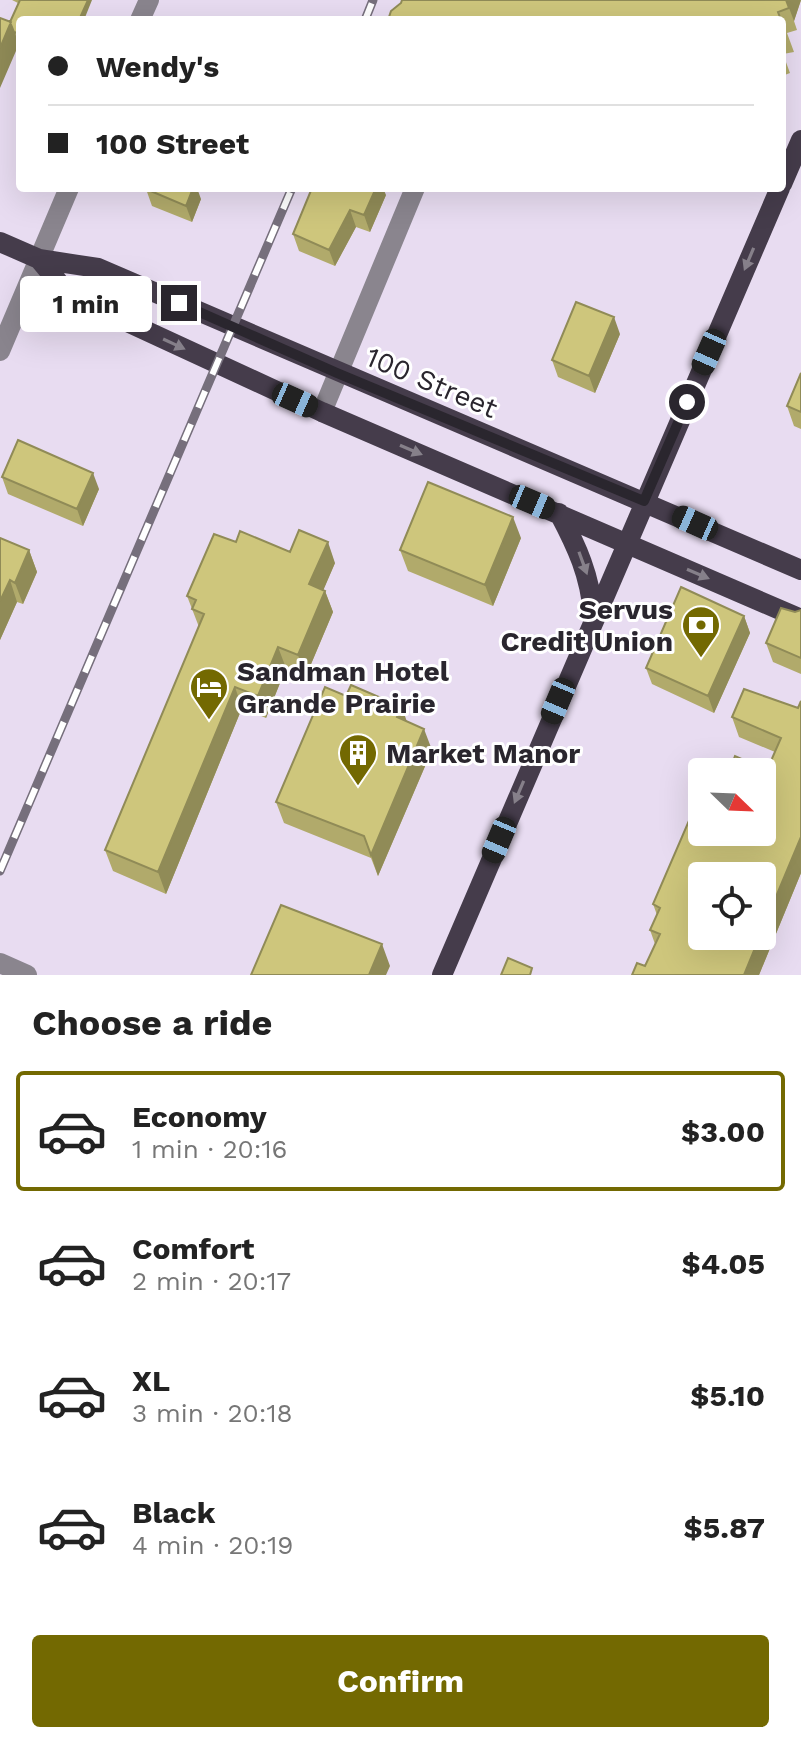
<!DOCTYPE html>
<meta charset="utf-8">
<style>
body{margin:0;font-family:"Work Sans",sans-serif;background:#f6f6f6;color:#222;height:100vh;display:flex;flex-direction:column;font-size:30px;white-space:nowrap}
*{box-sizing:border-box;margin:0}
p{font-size:26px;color:#767676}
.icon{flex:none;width:44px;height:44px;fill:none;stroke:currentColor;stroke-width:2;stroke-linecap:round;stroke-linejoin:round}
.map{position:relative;height:975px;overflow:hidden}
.drawer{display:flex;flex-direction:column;background:#fff;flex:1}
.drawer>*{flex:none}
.top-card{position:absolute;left:16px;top:16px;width:770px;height:176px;border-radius:8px;box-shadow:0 8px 32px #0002;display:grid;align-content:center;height:176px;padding:0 32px;background:#fff}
.needle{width:52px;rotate:113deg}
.buttons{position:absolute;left:688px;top:758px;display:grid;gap:16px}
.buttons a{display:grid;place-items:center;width:88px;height:88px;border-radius:8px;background:#fff;box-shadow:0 8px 32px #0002;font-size:40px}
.end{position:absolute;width:36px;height:36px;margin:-18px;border:10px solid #2a262e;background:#fff;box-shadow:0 0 0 4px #fff}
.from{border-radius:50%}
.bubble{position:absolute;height:56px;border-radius:8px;background:#fff;box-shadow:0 8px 32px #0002;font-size:26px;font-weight:700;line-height:56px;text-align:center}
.car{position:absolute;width:24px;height:48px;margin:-24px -12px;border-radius:10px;box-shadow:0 0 6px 2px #0007;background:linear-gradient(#222 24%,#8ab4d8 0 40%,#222 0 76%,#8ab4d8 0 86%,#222 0)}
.top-card b{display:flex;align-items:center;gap:28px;height:76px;font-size:30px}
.top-card b+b{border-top:2px solid #e0e0e0}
.top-card i{width:20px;height:20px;background:#222}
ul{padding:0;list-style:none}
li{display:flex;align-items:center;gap:24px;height:120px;margin:0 16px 12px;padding:0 16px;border:4px solid transparent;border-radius:8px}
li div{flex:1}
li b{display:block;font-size:30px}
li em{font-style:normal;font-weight:700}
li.on{border-color:#736901}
li>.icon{width:72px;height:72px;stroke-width:1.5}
h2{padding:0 32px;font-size:36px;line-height:96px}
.cta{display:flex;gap:16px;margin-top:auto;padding:16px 32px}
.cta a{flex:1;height:92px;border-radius:8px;background:#736901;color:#fff;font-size:32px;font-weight:700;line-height:92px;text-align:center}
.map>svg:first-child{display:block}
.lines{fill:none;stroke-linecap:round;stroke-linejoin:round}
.minor{stroke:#8a858e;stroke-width:20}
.major{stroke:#453c4b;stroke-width:20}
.rail-casing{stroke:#766f7c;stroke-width:9}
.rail{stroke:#fff;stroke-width:6;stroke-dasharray:18;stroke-linecap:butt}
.wall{fill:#b1aa6b}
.shaded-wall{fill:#908b57}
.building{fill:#cec67c;stroke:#908b57;stroke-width:2}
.oneway{fill:#86808a}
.route{stroke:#2a262e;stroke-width:10}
.labels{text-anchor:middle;stroke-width:6;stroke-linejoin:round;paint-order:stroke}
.street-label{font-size:28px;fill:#2a262e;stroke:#fff}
.poi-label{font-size:28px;font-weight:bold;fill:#2a262e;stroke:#fff;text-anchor:start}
</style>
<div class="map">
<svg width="801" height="975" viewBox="0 0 801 975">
<rect width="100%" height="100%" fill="#e8dcf1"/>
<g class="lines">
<path class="minor" d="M 140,20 L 149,0
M 0,351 L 69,188
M 322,412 L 415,188
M 0,963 L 27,975"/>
<path class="major" d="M 782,184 L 801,140
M 0,242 L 39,259 L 98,268 L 801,570
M 39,259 L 64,289 L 86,303 L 322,412 L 801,619
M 559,513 C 577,547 590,575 593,614
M 442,975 L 780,188"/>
<defs>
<path id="rail" d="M 365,20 L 373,0
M 0,871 L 292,188"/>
</defs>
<use href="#rail" class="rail-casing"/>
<use href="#rail" class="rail"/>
</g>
<path class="wall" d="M 12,0 L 92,0 L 20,20 L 20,39 L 16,37 L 19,44 L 10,22 L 18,3 Z
M 801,0 L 794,21 L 797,30 L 787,33 L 794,52 L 783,54 L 790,73 L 782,76 L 782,20 L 388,20 Z
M 146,189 L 201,199 L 192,222 L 152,206 Z
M 386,195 L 370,232 L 356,227 L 335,266 L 299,251 L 293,234 Z
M 620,334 L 595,393 L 558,377 L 552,360 Z
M 801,373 L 801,429 L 794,426 L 787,406 Z
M 2,477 L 99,489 L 83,526 L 8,494 Z
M 0,538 L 29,550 L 37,572 L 23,604 L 17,602 L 0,640 Z
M 521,538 L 493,606 L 408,571 L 400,550 Z
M 236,542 L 290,552 L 335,563 L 323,590 L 325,591 L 333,612 L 306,676 L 286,668 L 266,718 L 242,708 L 166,894 L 113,871 L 105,850 L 199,627 L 187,596 Z
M 801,610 L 801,674 L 773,662 L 766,643 L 795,612 Z
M 744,616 L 750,633 L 714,713 L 652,684 L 646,668 Z
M 801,701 L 801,873 L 759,975 L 632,975 L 645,966 L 655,944 L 650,930 L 657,915 L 653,904 L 702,832 L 767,770 L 775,752 L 739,737 L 732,717 L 798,708 Z
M 407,722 L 432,750 L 378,876 L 371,858 L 284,823 L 276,802 Z"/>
<path class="shaded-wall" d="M 88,0 L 92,0 L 84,20 L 79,20 Z
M 786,0 L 801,0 L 794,21 Z
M 11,22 L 19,44 L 0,88 L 0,48 Z
M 193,188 L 197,188 L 201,199 L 192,222 L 186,206 Z
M 376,188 L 383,188 L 386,195 L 370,232 L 364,215 Z
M 350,210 L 356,227 L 335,266 L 329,250 Z
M 614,317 L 620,334 L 595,393 L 589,376 Z
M 93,473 L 99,489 L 83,526 L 77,509 Z
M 513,517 L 521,538 L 493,606 L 485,585 Z
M 328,542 L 335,563 L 317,605 L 309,584 Z
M 29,550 L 37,572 L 23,604 L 15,583 Z
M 10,580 L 17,602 L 0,640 L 0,601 Z
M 325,591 L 333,612 L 306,676 L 298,655 Z
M 744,616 L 750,633 L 714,713 L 708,696 Z
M 278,647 L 286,668 L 266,718 L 258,696 Z
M 235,687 L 242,708 L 166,894 L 158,872 Z
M 402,707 L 409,728 L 397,717 Z
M 424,729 L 432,750 L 378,876 L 371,855 Z
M 801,837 L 801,873 L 759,975 L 744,975 L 760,936 L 762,936 L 762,930 Z
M 382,944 L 390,966 L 386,975 L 369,975 Z"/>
<path class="building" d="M 20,0 L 88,0 L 79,20 L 20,20 L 20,34 L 14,32 L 10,22 Z
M 402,0 L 786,0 L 789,8 L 778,12 L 781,20 L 388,20 L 391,11 L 401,3 Z
M 0,18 L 11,22 L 0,48 Z
M 146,188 L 193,188 L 186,206 L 146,189 Z
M 312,188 L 376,188 L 364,215 L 350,210 L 329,250 L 293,234 Z
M 576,302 L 614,317 L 589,376 L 552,360 Z
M 801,373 L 801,412 L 787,406 Z
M 18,440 L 93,473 L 77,509 L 2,477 Z
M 428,482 L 513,517 L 485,585 L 400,550 Z
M 299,530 L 328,542 L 309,584 L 325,591 L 298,655 L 278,647 L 258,696 L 235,687 L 158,872 L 105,850 L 204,614 L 192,609 L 196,600 L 187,596 L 214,534 L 236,542 L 240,531 L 290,552 Z
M 0,538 L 29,550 L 15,583 L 10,580 L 0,601 Z
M 681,587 L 744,616 L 708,696 L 646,668 Z
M 781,608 L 795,612 L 801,610 L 801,658 L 766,643 Z
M 351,685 L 402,707 L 397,717 L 424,729 L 371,855 L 364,836 L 276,802 L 325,687 L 346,696 Z
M 744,689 L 798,708 L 801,701 L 801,837 L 762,930 L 762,876 L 702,876 L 702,936 L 760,936 L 744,975 L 632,975 L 637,963 L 645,966 L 660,934 L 650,930 L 660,908 L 653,904 L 694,809 L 702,812 L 702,832 L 762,832 L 762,772 L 729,772 L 735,756 L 767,770 L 781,738 L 732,717 Z
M 281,905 L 382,944 L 369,975 L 251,975 Z
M 508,958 L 532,968 L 530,975 L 501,975 Z"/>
<defs><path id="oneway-solid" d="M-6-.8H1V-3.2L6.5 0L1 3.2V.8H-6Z" transform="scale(2)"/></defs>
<g class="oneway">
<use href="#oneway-solid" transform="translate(749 259) rotate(113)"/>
<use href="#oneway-solid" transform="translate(174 344) rotate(25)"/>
<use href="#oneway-solid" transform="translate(411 450) rotate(23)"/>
<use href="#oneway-solid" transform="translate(583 563) rotate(70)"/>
<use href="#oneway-solid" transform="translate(698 574) rotate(23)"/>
<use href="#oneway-solid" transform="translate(519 792) rotate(113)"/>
</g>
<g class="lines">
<path class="route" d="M 179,303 L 337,373 L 644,501 L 687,402"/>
</g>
<defs>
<symbol id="bank-pin" viewBox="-11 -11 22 30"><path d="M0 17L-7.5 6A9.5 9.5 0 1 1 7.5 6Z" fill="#736901" stroke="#fff"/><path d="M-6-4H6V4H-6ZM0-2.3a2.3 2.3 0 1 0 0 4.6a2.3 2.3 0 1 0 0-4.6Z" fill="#fff"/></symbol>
<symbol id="hotel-pin" viewBox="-11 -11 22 30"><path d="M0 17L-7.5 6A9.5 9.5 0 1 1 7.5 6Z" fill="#736901" stroke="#fff"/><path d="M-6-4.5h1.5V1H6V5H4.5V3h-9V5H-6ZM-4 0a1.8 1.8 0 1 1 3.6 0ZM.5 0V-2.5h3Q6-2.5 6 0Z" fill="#fff"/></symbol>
<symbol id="building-pin" viewBox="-11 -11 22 30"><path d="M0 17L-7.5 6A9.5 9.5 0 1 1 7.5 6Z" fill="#736901" stroke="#fff"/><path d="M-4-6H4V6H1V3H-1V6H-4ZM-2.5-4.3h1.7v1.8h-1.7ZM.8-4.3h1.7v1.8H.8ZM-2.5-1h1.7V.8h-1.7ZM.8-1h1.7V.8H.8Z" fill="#fff"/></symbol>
</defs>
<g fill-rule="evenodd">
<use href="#bank-pin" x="679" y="603" width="44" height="60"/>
<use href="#hotel-pin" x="187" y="665" width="44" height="60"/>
<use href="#building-pin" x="336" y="731" width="44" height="60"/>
</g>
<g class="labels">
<g class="street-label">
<text transform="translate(432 382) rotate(23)" y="10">100 Street</text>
</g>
<g class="poi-label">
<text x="673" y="619" text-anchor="end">Servus<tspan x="673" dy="32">Credit Union</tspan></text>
<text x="237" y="681">Sandman Hotel<tspan x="237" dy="32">Grande Prairie</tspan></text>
<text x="386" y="763">Market Manor</text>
</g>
</g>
</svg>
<div class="buttons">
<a><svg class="needle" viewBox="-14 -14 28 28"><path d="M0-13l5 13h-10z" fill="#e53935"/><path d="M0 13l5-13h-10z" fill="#767676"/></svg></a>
<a><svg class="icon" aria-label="locate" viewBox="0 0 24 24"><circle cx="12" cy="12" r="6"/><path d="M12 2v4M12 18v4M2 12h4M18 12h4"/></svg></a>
</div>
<i class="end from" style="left:687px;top:402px"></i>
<i class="end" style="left:179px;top:303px"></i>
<div class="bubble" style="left:20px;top:276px;width:132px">1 min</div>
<i class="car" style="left:709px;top:352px;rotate:204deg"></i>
<i class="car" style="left:295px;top:400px;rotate:114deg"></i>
<i class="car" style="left:532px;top:502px;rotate:113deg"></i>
<i class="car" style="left:695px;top:523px;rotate:294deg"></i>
<i class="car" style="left:558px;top:701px;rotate:203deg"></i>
<i class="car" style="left:499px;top:840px;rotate:203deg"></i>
<div class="top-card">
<b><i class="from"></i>Wendy's</b>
<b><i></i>100 Street</b>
</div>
</div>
<section class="drawer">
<h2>Choose a ride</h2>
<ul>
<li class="on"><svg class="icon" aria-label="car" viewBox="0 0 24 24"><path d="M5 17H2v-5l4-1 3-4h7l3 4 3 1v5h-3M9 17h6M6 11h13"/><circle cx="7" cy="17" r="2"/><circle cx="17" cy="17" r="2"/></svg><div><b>Economy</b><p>1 min · 20:16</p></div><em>$3.00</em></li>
<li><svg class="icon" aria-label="car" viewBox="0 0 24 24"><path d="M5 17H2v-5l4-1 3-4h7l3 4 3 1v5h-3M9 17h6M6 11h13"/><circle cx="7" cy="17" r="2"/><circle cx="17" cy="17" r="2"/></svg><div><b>Comfort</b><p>2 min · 20:17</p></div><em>$4.05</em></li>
<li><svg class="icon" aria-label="car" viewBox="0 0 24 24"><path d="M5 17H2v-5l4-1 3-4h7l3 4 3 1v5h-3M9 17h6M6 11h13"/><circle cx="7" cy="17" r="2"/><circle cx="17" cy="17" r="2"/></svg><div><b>XL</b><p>3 min · 20:18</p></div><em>$5.10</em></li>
<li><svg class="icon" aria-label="car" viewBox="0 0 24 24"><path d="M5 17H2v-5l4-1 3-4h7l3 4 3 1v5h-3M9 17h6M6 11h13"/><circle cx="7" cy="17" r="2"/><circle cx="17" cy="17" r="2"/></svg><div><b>Black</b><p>4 min · 20:19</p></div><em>$5.87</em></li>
</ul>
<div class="cta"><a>Confirm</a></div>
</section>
